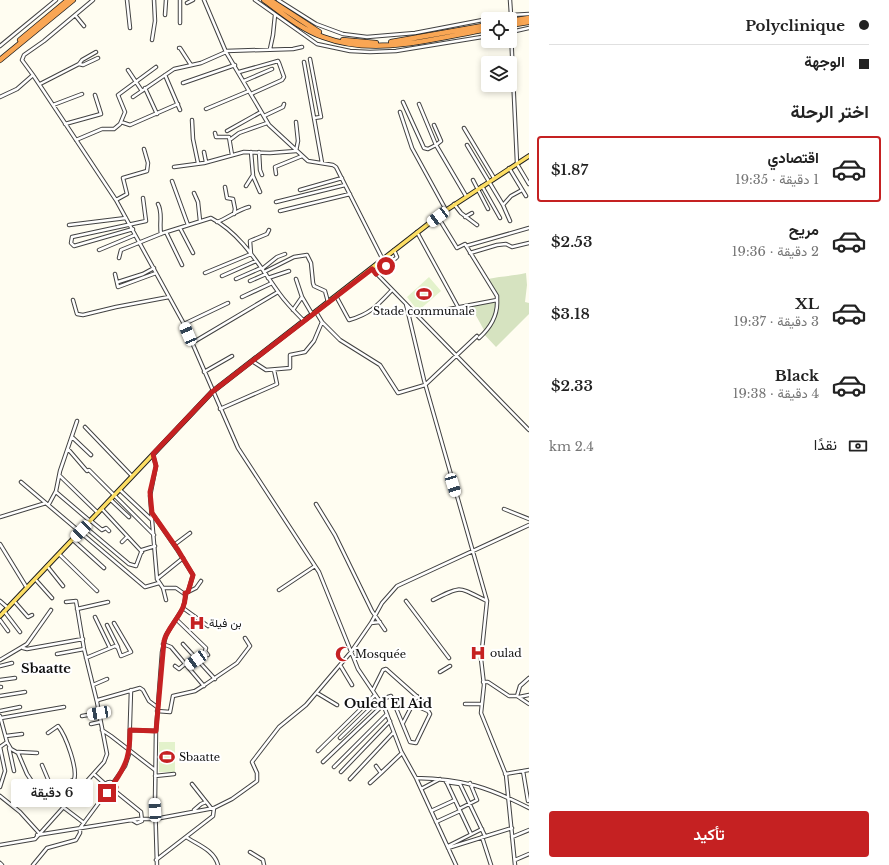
<!DOCTYPE html>
<html lang="ar">
<meta charset="utf-8">
<style>
body{margin:0;font-family:"Libre Baskerville",Vazirmatn,serif;background:#f6f6f6;color:#222;direction:rtl;height:100vh;display:flex;flex-direction:column;font-size:15px;white-space:nowrap}
*{box-sizing:border-box;margin:0}
p{font-size:13px;color:#767676}
.icon{flex:none;width:22px;height:22px;fill:none;stroke:currentColor;stroke-width:2;stroke-linecap:round;stroke-linejoin:round}
.map{position:relative;flex:1;overflow:hidden;direction:ltr}
.panel{display:flex;flex-direction:column;background:#fff;width:360px}
.panel>*{flex:none}
.hud{display:grid;align-content:center;height:88px;padding:0 20px;background:#fff}
.controls{position:absolute;left:481px;top:12px;display:grid;gap:8px}
.controls a{display:grid;place-items:center;width:36px;height:36px;border-radius:4px;background:#fff;box-shadow:0 2px 6px #0003;font-size:20px}
.end{position:absolute;width:18px;height:18px;margin:-9px;border:5px solid #c52122;background:#fff;box-shadow:0 0 0 2px #fff}
.from{border-radius:50%}
.bubble{position:absolute;height:28px;border-radius:4px;background:#fff;box-shadow:0 2px 6px #0003;font-size:13px;font-weight:600;line-height:28px;text-align:center;direction:rtl}
.car{position:absolute;width:12px;height:24px;margin:-12px -6px;border-radius:5px;box-shadow:0 0 3px 1px #0007;background:linear-gradient(#fff 24%,#345 0 40%,#fff 0 76%,#345 0 86%,#fff 0)}
.hud b{display:flex;align-items:center;gap:14px;height:38px;font-size:15px}
.hud b+b{border-top:1px solid #e0e0e0}
.hud i{width:10px;height:10px;background:#222}
ul{padding:0;list-style:none}
li{display:flex;align-items:center;gap:12px;height:66px;margin:0 8px 6px;padding:0 12px;border:2px solid transparent;border-radius:4px}
li div{flex:1}
li b{display:block;font-size:15px}
li em{font-style:normal;font-weight:600}
li.current{border-color:#c52122}
li>.icon{width:36px;height:36px;stroke-width:1.5}
h2{padding:0 20px;font-size:18px;line-height:48px}
.pay{display:flex;align-items:center;gap:10px;height:44px;padding:0 20px;font-size:15px}
.pay p{margin-inline-start:auto}
.button{display:flex;gap:8px;margin-top:auto;padding:8px 20px}
.button a{flex:1;height:46px;border-radius:4px;background:#c52122;color:#fff;font-size:16px;font-weight:600;line-height:46px;text-align:center}
main{display:flex;flex:1;min-height:0}
.map>svg:first-child{display:block}
.green{fill:#d1ebb8}
.cemetery{fill:#d6e3c0}
.pitch{fill:#e3f2cb}
.lines{fill:none;stroke-linecap:round;stroke-linejoin:round}
.minor-casing{stroke:#424242;stroke-width:4.5}
.major-casing{stroke:#202020;stroke-width:5.5}
.highway-casing{stroke:#202020;stroke-width:6}
.minor{stroke:#fff;stroke-width:2.5}
.major{stroke:#fdde63;stroke-width:3.5}
.highway{stroke:#f9a654;stroke-width:4.5}
.route{stroke:#c52122;stroke-width:5}
.labels{text-anchor:middle;stroke-width:4;stroke-linejoin:round;paint-order:stroke}
.poi-label{font-size:11px;fill:#0f0f0f;stroke:#fff;text-anchor:start}
.quarter-label{font-size:13px;font-weight:bold;fill:#0f0f0f;stroke:#fff}
</style>
<main>
<section class="panel">
<div class="hud">
<b><i class="from"></i>Polyclinique</b>
<b><i></i>الوجهة</b>
</div>
<h2>اختر الرحلة</h2>
<ul>
<li class="current"><svg class="icon" aria-label="car" viewBox="0 0 24 24"><path d="M5 17H2v-5l4-1 3-4h7l3 4 3 1v5h-3M9 17h6M6 11h13"/><circle cx="7" cy="17" r="2"/><circle cx="17" cy="17" r="2"/></svg><div><b>اقتصادي</b><p>1 دقيقة · 19:35</p></div><em>$1.87</em></li>
<li><svg class="icon" aria-label="car" viewBox="0 0 24 24"><path d="M5 17H2v-5l4-1 3-4h7l3 4 3 1v5h-3M9 17h6M6 11h13"/><circle cx="7" cy="17" r="2"/><circle cx="17" cy="17" r="2"/></svg><div><b>مريح</b><p>2 دقيقة · 19:36</p></div><em>$2.53</em></li>
<li><svg class="icon" aria-label="car" viewBox="0 0 24 24"><path d="M5 17H2v-5l4-1 3-4h7l3 4 3 1v5h-3M9 17h6M6 11h13"/><circle cx="7" cy="17" r="2"/><circle cx="17" cy="17" r="2"/></svg><div><b>XL</b><p>3 دقيقة · 19:37</p></div><em>$3.18</em></li>
<li><svg class="icon" aria-label="car" viewBox="0 0 24 24"><path d="M5 17H2v-5l4-1 3-4h7l3 4 3 1v5h-3M9 17h6M6 11h13"/><circle cx="7" cy="17" r="2"/><circle cx="17" cy="17" r="2"/></svg><div><b>Black</b><p>4 دقيقة · 19:38</p></div><em>$2.33</em></li>
</ul>
<div class="pay"><svg class="icon" aria-label="cash" viewBox="0 0 24 24"><path d="M3 7h18v10H3z"/><circle cx="12" cy="12" r="2"/></svg>نقدًا<p>2.4 km</p></div>
<div class="button"><a>تأكيد</a></div>
</section>
<div class="map">
<svg width="529" height="865" viewBox="0 0 529 865">
<rect width="100%" height="100%" fill="#fffdf1"/>
<path class="green" d="M105 787a5 5 0 1 1 10 0a5 5 0 1 1-10 0Z"/>
<path class="cemetery" d="M 526,273 L 527,285 L 525,302 L 529,303 L 529,314 L 496,347 L 482,332 L 484,330 L 474,312 L 467,313 L 466,307 L 498,302 L 498,296 L 488,279 C 501,276 513,276 526,273 Z"/>
<path class="pitch" d="M 429,277 L 441,291 L 418,311 L 407,297 Z
M 159,742 L 175,742 L 175,772 L 159,772 Z"/>
<g class="lines">
<defs>
<path id="minor" d="M 93,0 L 44,41 L 24,55 L 22,60 L 33,75 L 116,200 L 184,324 L 238,448 L 319,572 L 358,669 L 385,709 L 401,751 L 416,778 L 456,865
M 127,0 L 130,28
M 204,0 L 226,52 L 269,125 L 308,161 L 333,165 L 336,167 L 383,260
M 255,0 L 317,44 L 350,51 L 370,52 L 396,51 L 488,36
M 278,0 L 316,24 L 343,34 L 367,37 L 415,33 L 488,19
M 510,0 L 511,15 L 529,14
M 187,3 L 193,0
M 75,15 L 84,26
M 165,15 L 166,0
M 488,19 L 513,16
M 180,23 L 180,0
M 152,40 L 155,21 L 154,0
M 0,46 L 56,0
M 179,48 L 180,48 L 191,65
M 270,49 L 273,35 L 275,15
M 226,51 L 293,49 L 302,47
M 96,52 L 82,60 L 79,64 L 83,65 L 98,58
M 310,59 L 321,117 L 314,118 L 322,163
M 304,62 L 314,118
M 128,70 L 142,91
M 239,72 L 278,61 L 279,63 L 284,77 L 282,80 L 251,94
M 165,75 L 180,110
M 244,81 L 272,69
M 183,83 L 235,65
M 40,84 L 79,64
M 145,88 L 157,114
M 0,97 L 17,89 L 33,75
M 133,97 L 174,69 L 201,63 L 226,52
M 403,102 L 424,148 L 428,149 L 436,145 L 466,196
M 419,104 L 436,145 L 441,141 L 434,125
M 53,105 L 82,94
M 206,109 L 249,91
M 400,112 L 412,148 L 446,210
M 264,116 L 283,107 L 284,104
M 192,120 L 193,139 L 198,163
M 121,122 L 130,125 L 178,104
M 65,124 L 101,114 L 95,95
M 464,128 L 494,178
M 227,131 L 261,112
M 215,133 L 216,137 L 229,137 L 232,155
M 231,139 L 239,133 L 267,123
M 76,140 L 102,129 L 114,129 L 120,124 L 125,112 L 118,95 L 156,67
M 467,145 L 503,205 L 510,221
M 204,152 L 206,162
M 259,152 L 260,170 L 262,175
M 517,163 L 511,32 L 529,28
M 517,164 L 529,184
M 174,167 L 204,163 L 244,152 L 270,153 L 296,151 L 298,141 L 296,122
M 509,168 L 526,196
M 276,174 L 275,167 L 302,156
M 253,176 L 260,192
M 473,180 L 488,209
M 172,181 L 188,225
M 246,186 L 253,175 L 251,152
M 482,186 L 500,218
M 225,187 L 227,198 L 233,199 L 235,209 L 234,214
M 300,190 L 342,178
M 194,193 L 198,202 L 200,221
M 116,200 L 127,194 L 123,178 L 147,171 L 148,163 L 144,149
M 276,202 L 345,185
M 158,204 C 163,213 159,223 161,234
M 454,204 L 461,213 L 477,225
M 503,205 L 511,196 L 522,190
M 280,211 L 350,194
M 465,217 L 472,213
M 217,222 C 228,218 239,209 249,207
M 69,225 L 126,218
M 180,228 L 193,253
M 133,229 L 74,246 L 71,243 L 72,237 L 146,221 L 143,198
M 166,232 L 182,265
M 417,232 L 458,307
M 466,246 L 529,228
M 99,250 L 135,235
M 470,253 L 497,245 L 506,244 L 512,247 L 529,243
M 119,258 L 121,250 L 163,233 L 211,218 C 242,234 260,267 279,293 C 286,303 295,312 304,321
M 262,269 L 277,257 L 285,254
M 372,269 L 529,430
M 264,272 L 294,257 L 307,255 L 311,263 L 313,283 L 314,286 L 325,291 L 328,302
M 205,273 L 251,254 L 250,241 L 267,234 L 269,230
M 115,274 L 118,287 L 156,273
M 376,274 L 396,258 L 397,257 L 394,250
M 222,276 L 256,261
M 268,278 L 289,271
M 236,279 L 261,268
M 296,279 L 302,297
M 250,281 L 266,274
M 118,282 L 143,274 L 154,268
M 336,296 L 349,320 C 370,314 377,306 392,290
M 242,297 L 272,283
M 73,300 L 77,314 L 83,315 L 116,307 L 169,297
M 406,304 L 424,380 L 487,601 L 481,659 L 484,685 L 481,713 L 506,775 L 515,865
M 293,310 L 302,297 L 312,314
M 316,312 L 322,322 L 340,340 L 380,365 L 398,393 L 425,385 L 477,336
M 418,315 L 497,300 L 497,296 L 465,244 L 457,248 L 438,217
M 184,324 L 228,303
M 479,338 C 490,328 498,315 497,300
M 192,343 L 278,292
M 252,361 L 266,370 L 290,368 L 290,355 L 305,352 L 314,341 L 322,322
M 204,372 L 232,356
M 220,409 L 277,384 L 274,370
M 85,427 L 132,476
M 72,437 L 91,455
M 68,449 L 87,471 L 89,470 L 154,535
M 153,455 L 156,466 L 150,496 L 157,579 L 163,588 L 176,588 L 186,595 L 183,608 L 166,635 L 162,652 L 156,731 L 155,801 L 157,865
M 60,476 L 98,513
M 21,482 L 145,587 L 159,583
M 120,490 L 152,520
M 56,492 L 90,521
M 111,500 L 129,517
M 49,504 L 56,491 L 60,471 L 77,421
M 316,504 L 335,535 L 372,611 L 385,630
M 102,509 L 142,552
M 504,509 L 529,519
M 152,513 L 178,551 L 193,575 L 188,592
M 0,517 L 46,503
M 91,521 L 102,530 L 106,528 L 109,531
M 85,527 L 129,564 L 136,566 L 142,550 L 155,546
M 73,540 L 104,568
M 122,542 L 127,537
M 0,544 L 27,588
M 174,545 L 190,533
M 59,554 L 97,591
M 47,566 L 63,586
M 35,579 L 52,598
M 157,579 L 183,558
M 163,588 L 166,600
M 279,590 L 315,566
M 188,592 L 196,588 L 201,581
M 433,600 C 462,585 458,587 487,601
M 0,601 L 8,608
M 14,601 L 28,617 L 32,615
M 406,601 L 449,658
M 66,602 L 76,601 L 84,649 L 97,702
M 183,608 L 208,626
M 77,609 L 108,602
M 4,611 L 20,632
M 95,617 L 110,648
M 176,619 L 206,648 L 205,651 L 208,655
M 0,620 L 8,631
M 371,623 L 380,622
M 107,625 L 118,647
M 163,644 L 171,647 L 187,666 L 196,660
M 183,644 L 215,679
M 23,648 L 27,649 L 83,639
M 57,654 L 84,649
M 86,658 L 115,646 L 118,648 L 121,656 L 131,652 L 114,623
M 0,660 L 27,644 L 51,610
M 340,665 L 352,685
M 0,666 L 12,663
M 175,666 L 179,669 L 185,664
M 187,666 L 204,686
M 440,672 L 450,666
M 0,680 L 15,678
M 483,682 L 488,682 L 509,696 L 517,696 L 520,686 L 529,678
M 93,685 L 107,679
M 0,687 L 1,687
M 317,693 L 337,705
M 0,696 L 25,692
M 517,696 L 529,704
M 519,697 L 529,695
M 412,704 L 428,711
M 465,704 L 482,704
M 0,711 L 20,707
M 157,711 L 170,712 L 173,696 L 195,691 L 206,684 L 237,663 L 250,646 L 245,638
M 0,716 L 7,742 L 0,747
M 82,716 L 99,713
M 1,718 L 64,707
M 403,723 L 417,696
M 91,724 L 100,722
M 102,730 L 111,736 L 155,770
M 130,730 L 156,731
M 6,736 L 22,734
M 340,738 L 379,700 L 391,696 L 410,742 L 416,743 L 430,714 L 422,701 L 386,669 L 383,670 L 373,690
M 7,742 L 11,749 L 18,753 L 27,774 L 37,789 L 50,784 L 65,783 L 74,780 C 78,769 66,736 58,726 L 48,733
M 0,747 L 5,771 L 0,787
M 9,748 L 14,771
M 318,751 L 375,695
M 18,752 L 37,753
M 323,762 L 383,705
M 42,765 L 50,784
M 334,767 L 387,714
M 523,771 L 528,801
M 341,772 L 390,721
M 381,773 L 402,753
M 505,774 L 529,770
M 95,775 L 105,784
M 155,776 L 174,774
M 416,778 C 463,779 488,787 529,808
M 350,779 L 393,733
M 446,781 L 471,834
M104 788a6 6 0 1 1 12 0a6 6 0 1 1-12 0Z
M 446,782 L 460,784 L 485,836
M 113,783 L 125,766 L 129,754 L 131,690
M 370,783 L 381,773 L 376,766
M 192,784 L 211,808
M 421,789 L 440,779
M 115,791 L 141,812 L 142,821 L 137,823 L 132,820
M 29,792 L 37,789
M 0,796 L 20,812 L 40,834
M 63,807 L 84,823
M 459,809 L 477,800 L 470,783
M 194,810 L 201,804 L 206,802
M 431,811 L 455,800
M 436,822 L 460,811
M 37,835 L 138,819 L 155,819 L 214,808 L 232,799 L 257,781 L 257,773 L 252,762 L 279,727 L 306,705 L 351,652 L 371,623 L 382,603 L 397,586 L 529,525
M 186,837 C 198,845 214,850 218,865
M 482,837 L 491,865
M 512,837 L 529,830
M 0,845 L 35,839 L 104,762 L 107,754 L 97,702 L 98,700 L 140,688 L 143,690 L 149,701 L 157,707
M 448,846 L 482,829
M 448,848 L 512,828
M 250,852 L 263,860 L 264,865
M 156,860 L 213,816 L 214,808
M 515,860 L 529,854
M 0,863 L 2,865
M 33,865 L 47,848 L 76,840 L 80,833 L 80,828 L 106,793"/>
<path id="major" d="M 0,616 L 212,392 L 445,211 L 529,156"/>
<path id="highway" d="M 264,0 C 283,14 301,29 323,37 C 376,57 435,38 488,29
M 270,0 L 319,32
M 510,21 L 529,18
M 510,25 L 529,22
M 20,40 L 68,0
M 343,40 L 376,43
M 391,42 L 488,25
M 0,60 L 73,0"/>
</defs>
<use href="#minor" class="minor-casing"/>
<use href="#major" class="major-casing"/>
<use href="#highway" class="highway-casing"/>
<use href="#minor" class="minor"/>
<use href="#major" class="major"/>
<use href="#highway" class="highway"/>
</g>
<g class="lines">
<path class="route" d="M 107,793 L 112,794 L 116,787 L 114,783 C 127,764 130,754 130,730 L 156,731 L 164,641 C 168,625 188,611 185,593 L 188,592 L 193,575 L 178,550 L 152,513 L 150,492 L 156,466 L 153,454 L 212,392 L 372,269 L 376,274 L 386,266"/>
</g>
<defs>
<symbol id="stadium-bare" viewBox="-9 -9 18 18"><path d="M0-5a6.5 5 0 1 0 0 10a6.5 5 0 1 0 0-10ZM-3.5-1.8h7v3.6h-7Z" fill="#c52122" stroke="#fff" stroke-width="2.5" paint-order="stroke"/></symbol>
<symbol id="hospital-bare" viewBox="-9 -9 18 18"><path d="M-5-5h3v3.5h4V-5h3V5h-3V1.5h-4V5h-3Z" fill="#c52122" stroke="#fff" stroke-width="2.5" paint-order="stroke"/></symbol>
<symbol id="mosque-bare" viewBox="-9 -9 18 18"><path d="M3.5-4.9A6 6 0 1 0 3.5 4.9A5 5 0 1 1 3.5-4.9Z" fill="#c52122" stroke="#fff" stroke-width="2.5" paint-order="stroke"/></symbol>
</defs>
<g fill-rule="evenodd">
<use href="#stadium-bare" x="413" y="283" width="22" height="22"/>
<use href="#hospital-bare" x="186" y="612" width="22" height="22"/>
<use href="#hospital-bare" x="467" y="642" width="22" height="22"/>
<use href="#mosque-bare" x="332" y="643" width="22" height="22"/>
<use href="#stadium-bare" x="156" y="746" width="22" height="22"/>
</g>
<g class="labels">
<g class="poi-label">
<text x="424" y="315" text-anchor="middle">Stade communale</text>
<text x="209" y="627">بن فيلة</text>
<text x="490" y="657">oulad</text>
<text x="355" y="658">Mosquée</text>
<text x="179" y="761">Sbaatte</text>
</g>
<g class="quarter-label">
<text x="46" y="673">Sbaatte</text>
<text x="388" y="708">Ouled El Aid</text>
</g>
</g>
</svg>
<div class="controls">
<a><svg class="icon" aria-label="locate" viewBox="0 0 24 24"><circle cx="12" cy="12" r="6"/><path d="M12 2v4M12 18v4M2 12h4M18 12h4"/></svg></a>
<a><svg class="icon" aria-label="layers" viewBox="0 0 24 24"><path d="M12 4l9 5-9 5-9-5zM3 14l9 5 9-5"/></svg></a>
</div>
<i class="end from" style="left:386px;top:266px"></i>
<i class="end" style="left:107px;top:793px"></i>
<div class="bubble" style="left:11px;top:779px;width:82px">6 دقيقة</div>
<i class="car" style="left:438px;top:217px;rotate:233deg"></i>
<i class="car" style="left:188px;top:334px;rotate:337deg"></i>
<i class="car" style="left:453px;top:485px;rotate:163deg"></i>
<i class="car" style="left:81px;top:531px;rotate:224deg"></i>
<i class="car" style="left:196px;top:660px;rotate:235deg"></i>
<i class="car" style="left:99px;top:713px;rotate:261deg"></i>
<i class="car" style="left:155px;top:810px;rotate:357deg"></i>
</div>
</main>
